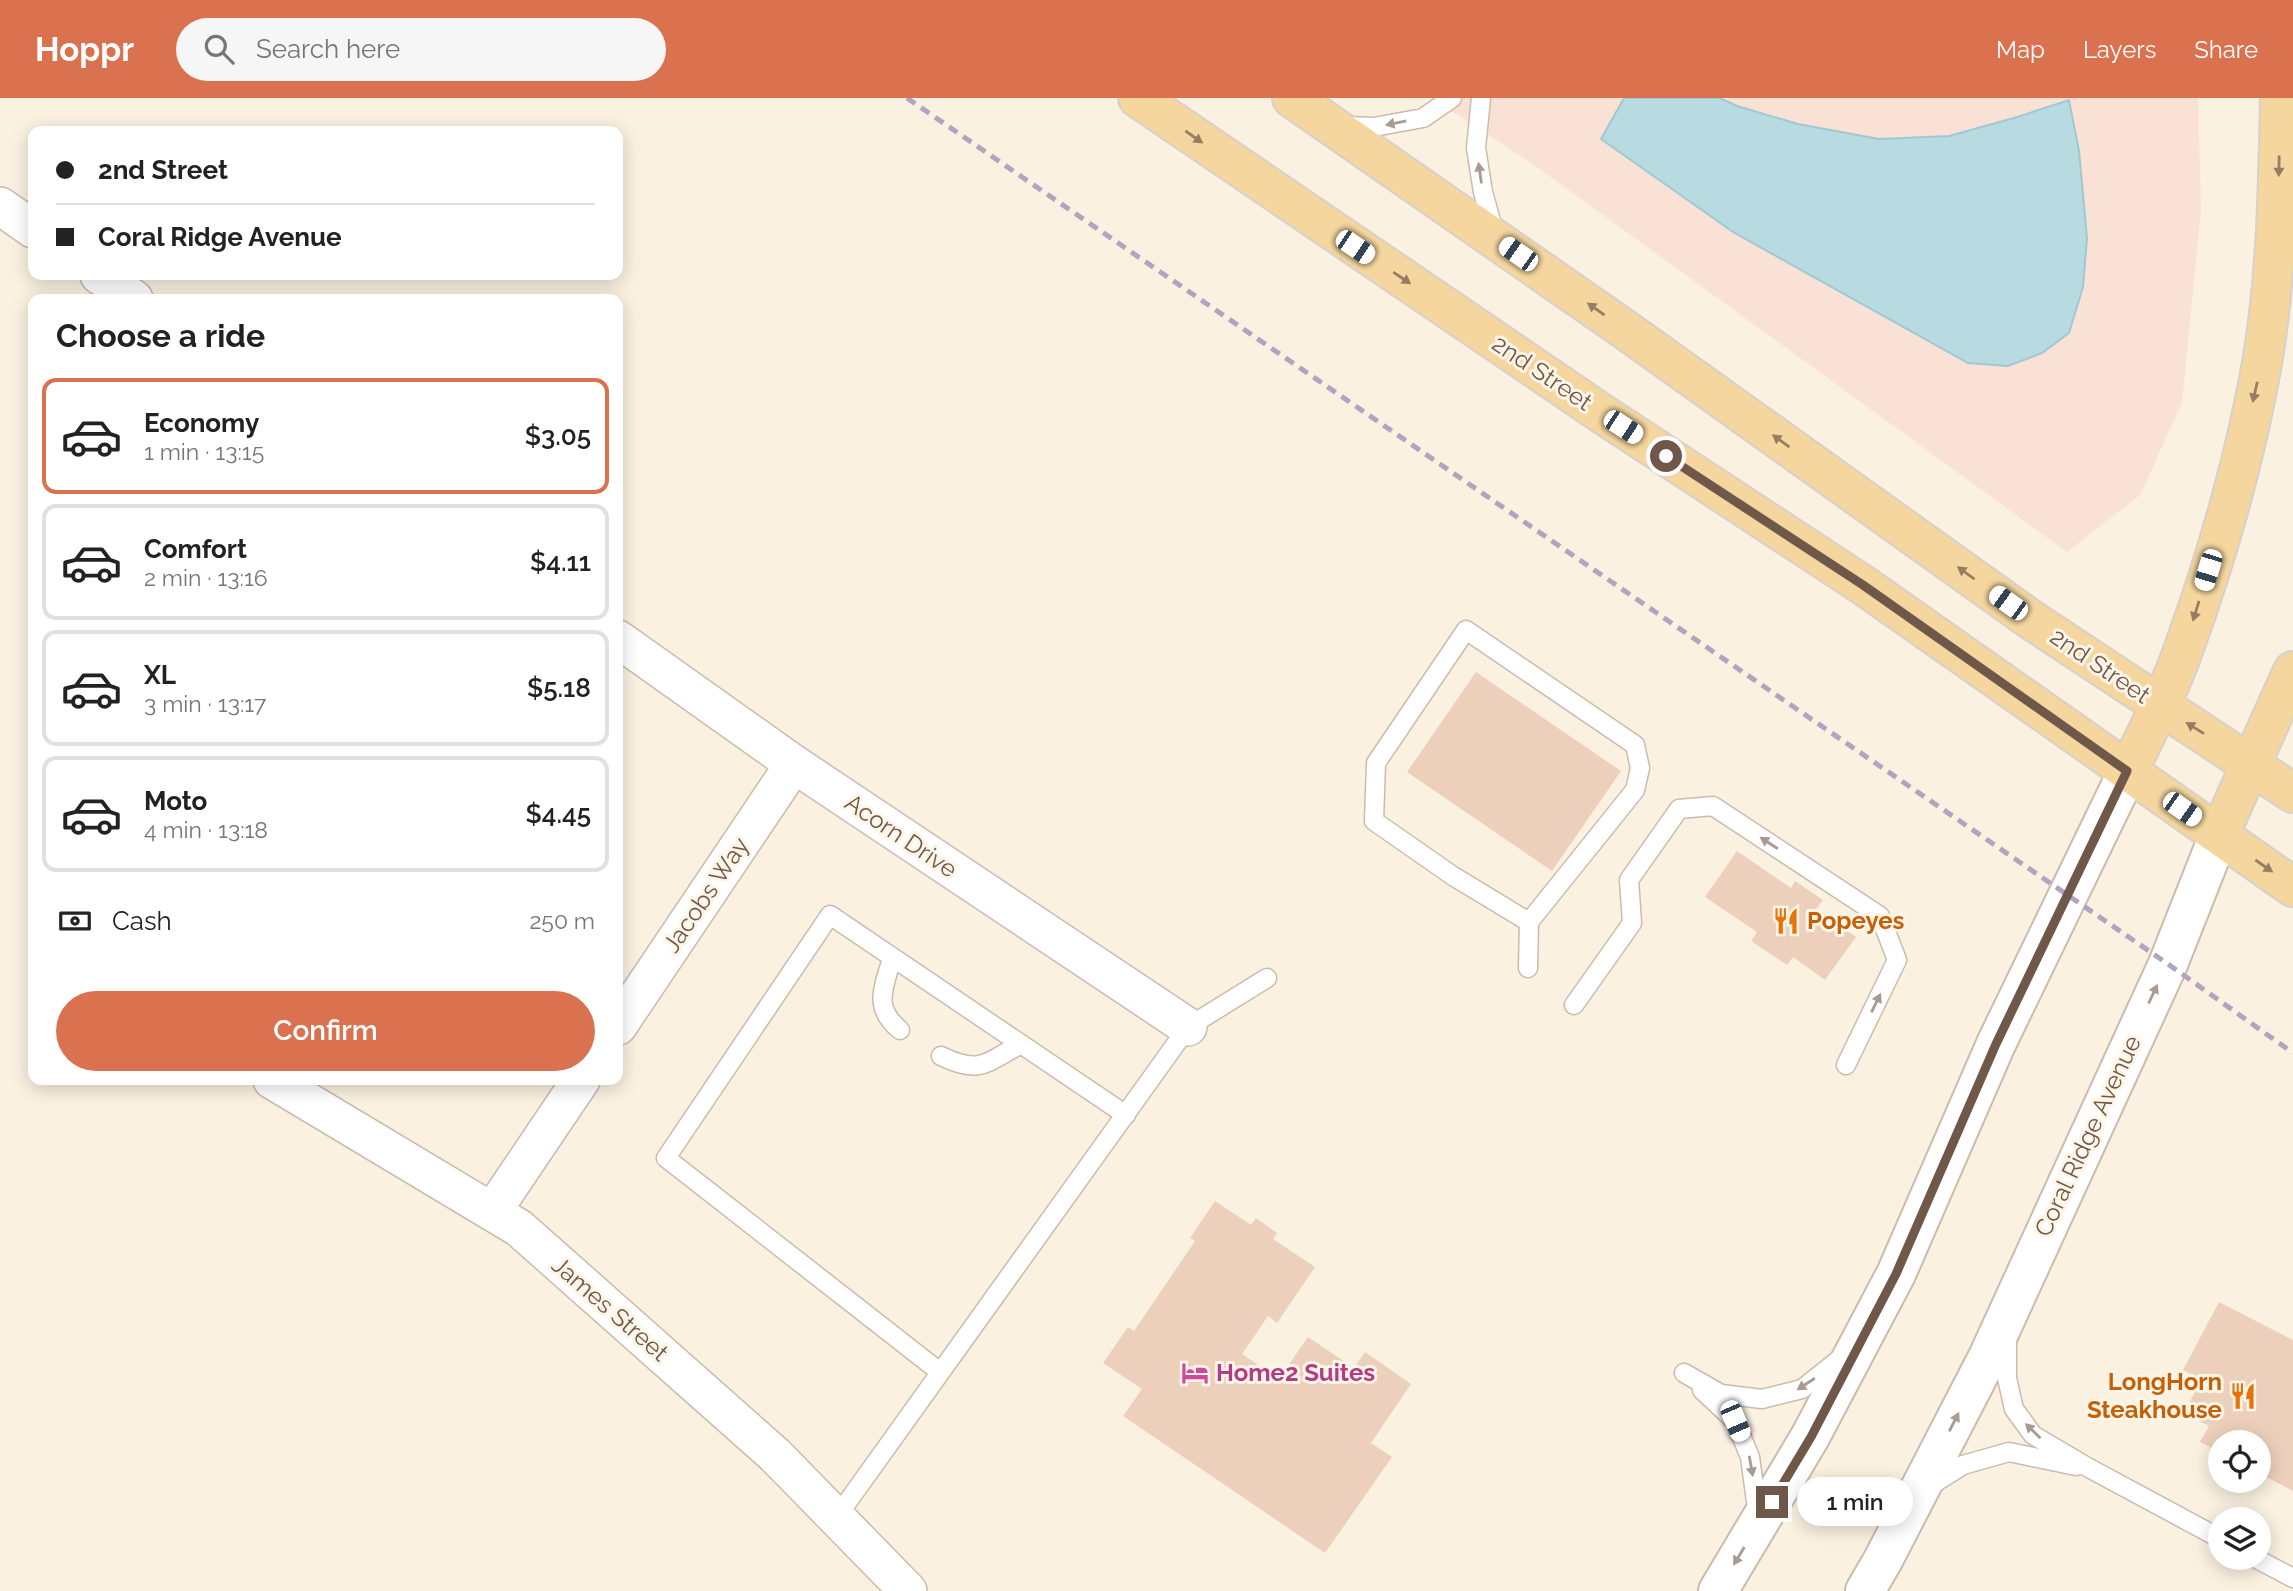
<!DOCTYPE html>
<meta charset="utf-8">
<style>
body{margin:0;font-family:Raleway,sans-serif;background:#f6f6f6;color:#222;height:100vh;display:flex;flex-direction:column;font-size:26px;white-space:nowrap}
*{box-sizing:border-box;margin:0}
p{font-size:23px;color:#767676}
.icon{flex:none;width:38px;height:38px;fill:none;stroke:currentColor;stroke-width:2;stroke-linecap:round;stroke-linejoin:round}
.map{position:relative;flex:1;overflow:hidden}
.panel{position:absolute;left:28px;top:196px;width:595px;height:791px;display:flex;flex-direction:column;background:#fff;border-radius:14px;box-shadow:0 4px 18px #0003}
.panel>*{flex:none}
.hud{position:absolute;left:28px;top:28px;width:595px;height:154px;border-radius:14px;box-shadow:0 4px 18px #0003;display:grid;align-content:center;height:154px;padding:0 28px;background:#fff}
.tools{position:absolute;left:2208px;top:1332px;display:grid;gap:14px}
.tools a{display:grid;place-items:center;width:63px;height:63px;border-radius:50%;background:#fff;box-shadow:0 4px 18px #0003;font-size:35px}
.end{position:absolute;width:32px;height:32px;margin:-16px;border:9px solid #6f584a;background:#fff;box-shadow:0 0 0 4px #fff}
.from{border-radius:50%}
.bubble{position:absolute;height:49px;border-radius:24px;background:#fff;box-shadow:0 4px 18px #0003;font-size:23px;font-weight:600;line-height:49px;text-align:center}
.car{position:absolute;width:21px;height:42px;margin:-21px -10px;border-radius:9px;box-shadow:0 0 5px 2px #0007;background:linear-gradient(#fff 24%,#345 0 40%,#fff 0 76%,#345 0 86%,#fff 0)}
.hud b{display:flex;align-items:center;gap:24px;height:66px;font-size:26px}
.hud b+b{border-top:2px solid #e0e0e0}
.hud i{width:18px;height:18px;background:#222}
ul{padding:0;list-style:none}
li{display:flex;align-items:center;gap:21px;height:116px;margin:0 14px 10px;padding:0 14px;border:4px solid #e0e0e0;border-radius:14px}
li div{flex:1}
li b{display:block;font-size:26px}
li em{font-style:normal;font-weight:600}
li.current{border-color:#db724f}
li>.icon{width:63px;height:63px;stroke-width:1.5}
h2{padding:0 28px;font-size:32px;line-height:84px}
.pay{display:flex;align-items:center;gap:18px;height:77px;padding:0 28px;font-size:26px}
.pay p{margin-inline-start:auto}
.primary-button{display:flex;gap:14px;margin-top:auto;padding:14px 28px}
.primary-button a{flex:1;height:80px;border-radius:42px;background:#db724f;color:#fff;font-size:28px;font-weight:600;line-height:80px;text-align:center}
header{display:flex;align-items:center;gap:42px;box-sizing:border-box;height:98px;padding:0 35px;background:#db724f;color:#fff}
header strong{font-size:33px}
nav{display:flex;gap:38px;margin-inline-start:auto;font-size:24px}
.search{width:490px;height:63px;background:#f6f6f6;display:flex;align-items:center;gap:18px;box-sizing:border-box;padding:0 24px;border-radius:38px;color:#767676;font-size:26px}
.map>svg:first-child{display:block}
.commercial{fill:#fae1d5}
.water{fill:#b8dae1;stroke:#9fc9d2;stroke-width:2}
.building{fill:#edd0bb}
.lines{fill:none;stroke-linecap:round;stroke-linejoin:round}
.service-casing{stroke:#ccbbac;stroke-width:21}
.minor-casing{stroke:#ccbbac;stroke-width:40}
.tertiary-casing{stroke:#ccbbac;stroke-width:42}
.primary-casing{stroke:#d7d0cc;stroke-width:42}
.service{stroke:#fff;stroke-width:18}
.minor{stroke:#fff;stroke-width:37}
.tertiary{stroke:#fff;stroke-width:38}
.primary{stroke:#f4d69e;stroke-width:38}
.rail{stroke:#b4a2c1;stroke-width:5;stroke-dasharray:10 7;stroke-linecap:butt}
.oneway{fill:#a99b92}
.oneway2{fill:#977e63}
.route{stroke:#6f584a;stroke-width:9}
.labels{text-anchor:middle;stroke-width:6;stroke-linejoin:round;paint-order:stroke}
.street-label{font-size:24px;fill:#6f584a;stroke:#fdf5e7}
.food-label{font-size:24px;font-weight:bold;fill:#c56008;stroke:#fdf5e7;text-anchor:start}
.hotel-label{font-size:24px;font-weight:bold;fill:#b23c85;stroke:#fdf5e7;text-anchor:start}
</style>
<header>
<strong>Hoppr</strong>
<div class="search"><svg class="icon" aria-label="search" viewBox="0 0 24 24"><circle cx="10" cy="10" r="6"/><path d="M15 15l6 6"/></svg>Search here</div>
<nav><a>Map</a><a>Layers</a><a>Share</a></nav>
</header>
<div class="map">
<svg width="2293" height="1493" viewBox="0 0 2293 1493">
<rect width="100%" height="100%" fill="#faf1e1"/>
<path class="commercial" d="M 1432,0 L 2198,0 L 2201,112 L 2182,305 L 2140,397 L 2067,454 L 1537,69 Z"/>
<path class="water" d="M 1624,0 L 1720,0 L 1737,8 L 1798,26 L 1879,41 L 1949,38 L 2014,20 L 2069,2 L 2079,53 L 2087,140 L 2083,189 L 2069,235 L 2042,255 L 2008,268 L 1968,265 L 1733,134 L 1601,41 Z"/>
<path class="building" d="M 1476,574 L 1621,673 L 1552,773 L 1407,674 Z
M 1737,753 L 1791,790 L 1795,783 L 1823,802 L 1816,811 L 1856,839 L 1825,882 L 1793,859 L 1787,867 L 1751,843 L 1757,834 L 1705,799 Z
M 1215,1103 L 1251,1127 L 1256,1120 L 1277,1135 L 1273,1141 L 1315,1169 L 1277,1225 L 1268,1218 L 1242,1256 L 1279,1281 L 1308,1239 L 1354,1270 L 1365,1254 L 1411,1286 L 1371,1345 L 1392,1359 L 1325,1455 L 1123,1318 L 1142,1291 L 1103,1265 L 1128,1229 L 1134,1233 L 1195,1143 L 1190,1140 Z
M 2219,1204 L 2293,1242 L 2293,1393 L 2259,1375 L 2259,1344 L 2221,1344 L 2221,1355 L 2200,1344 L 2209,1328 L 2184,1315 L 2201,1282 L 2183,1272 Z"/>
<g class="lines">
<defs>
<path id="service" d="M 1481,0 L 1476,50 L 1483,94 L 1494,134
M 1347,28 L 1374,29 L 1423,20 L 1452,0
M 892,860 C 884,890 872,909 900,932
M 1528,870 L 1529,824 L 1453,778 L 1374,723 L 1376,665 L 1466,532 L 1635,647 L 1640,670 L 1635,692 L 1529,824
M 1574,907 L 1632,825 L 1629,782 L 1679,711 L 1713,708 L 1880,818 L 1897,862 L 1846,967
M 941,958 C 980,977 986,965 1021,946
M 2007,1240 L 2007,1280 L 2014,1311 L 2033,1337 L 2089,1370 L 2221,1441
M 940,1274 L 666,1060 L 830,817 L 1126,1017
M 1684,1275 L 1721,1296 L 1762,1301 L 1802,1291 L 1841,1260
M 1702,1292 L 1735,1323 L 1750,1359 L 1758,1418
M 1931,1387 L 1963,1367 L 2009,1354 L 2076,1368
M 836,1420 L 1188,929 L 1267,880
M 2255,1460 L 2293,1480"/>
<path id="minor" d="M 0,108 L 33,131
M 99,177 L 134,201
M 618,541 L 794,666 L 1188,929
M 618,928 L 794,666
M 272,982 L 519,1130 L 775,1357 L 908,1493
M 492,1114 L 581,982"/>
<path id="tertiary" d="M 1718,1493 L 1810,1339 L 1896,1176 L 1996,946 L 2128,673
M 1865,1493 L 1883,1462 L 1988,1259 L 2168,866 L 2219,737"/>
<path id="primary" d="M 1138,0 L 1601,315 L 1863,487 L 2293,789
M 1292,0 L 1627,233 L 2030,521 L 2293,695
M 2128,673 C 2148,632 2170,591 2185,547 C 2217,459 2246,357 2262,265 C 2277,178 2278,88 2280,0
M 2219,737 L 2293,573"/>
</defs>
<use href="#service" class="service-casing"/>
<use href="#minor" class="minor-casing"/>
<use href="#tertiary" class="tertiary-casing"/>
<use href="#primary" class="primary-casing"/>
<use href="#service" class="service"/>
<use href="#minor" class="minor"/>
<use href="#tertiary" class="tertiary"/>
<use href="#primary" class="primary"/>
<path class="rail" d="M 907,0 L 2168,866 L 2293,955"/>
</g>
<defs><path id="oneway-solid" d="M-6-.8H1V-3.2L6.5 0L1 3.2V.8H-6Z" transform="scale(1.75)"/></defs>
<g class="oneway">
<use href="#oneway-solid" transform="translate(1396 25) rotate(169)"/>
<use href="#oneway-solid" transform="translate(1480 75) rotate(-98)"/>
<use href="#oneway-solid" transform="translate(1769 745) rotate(-147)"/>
<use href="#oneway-solid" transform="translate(2153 896) rotate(-65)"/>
<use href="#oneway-solid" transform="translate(1876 905) rotate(-64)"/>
<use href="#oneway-solid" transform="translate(1806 1286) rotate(147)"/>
<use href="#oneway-solid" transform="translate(1954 1324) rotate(-63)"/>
<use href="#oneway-solid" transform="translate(2033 1333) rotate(-136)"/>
<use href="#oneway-solid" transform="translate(1751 1368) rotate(80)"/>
<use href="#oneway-solid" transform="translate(1739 1458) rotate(121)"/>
</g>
<g class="oneway2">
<use href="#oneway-solid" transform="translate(1194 39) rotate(35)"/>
<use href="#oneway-solid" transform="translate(2279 68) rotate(91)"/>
<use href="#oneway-solid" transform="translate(1402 180) rotate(34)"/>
<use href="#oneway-solid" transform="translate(1596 211) rotate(-145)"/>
<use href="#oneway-solid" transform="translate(2255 294) rotate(103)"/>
<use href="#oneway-solid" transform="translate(1781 343) rotate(-144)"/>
<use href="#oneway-solid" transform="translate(1966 475) rotate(-144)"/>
<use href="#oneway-solid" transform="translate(2196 513) rotate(107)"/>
<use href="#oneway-solid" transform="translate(2195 630) rotate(-148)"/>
<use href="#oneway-solid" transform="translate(2264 768) rotate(35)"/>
</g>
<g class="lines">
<path class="route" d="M 1666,358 L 1863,487 L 2127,673 L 1996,946 L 1896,1176 L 1811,1339 L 1772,1404"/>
</g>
<defs>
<symbol id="restaurant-bare" viewBox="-9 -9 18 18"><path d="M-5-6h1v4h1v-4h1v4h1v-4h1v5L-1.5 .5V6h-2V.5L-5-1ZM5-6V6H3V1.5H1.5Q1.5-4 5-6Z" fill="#e8710a" stroke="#fdf5e7" stroke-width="2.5" paint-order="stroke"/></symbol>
<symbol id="hotel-bare" viewBox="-9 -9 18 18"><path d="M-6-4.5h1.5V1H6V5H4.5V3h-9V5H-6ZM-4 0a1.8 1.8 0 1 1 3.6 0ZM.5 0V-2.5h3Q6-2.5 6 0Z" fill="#d1479c" stroke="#fdf5e7" stroke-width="2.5" paint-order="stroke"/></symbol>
</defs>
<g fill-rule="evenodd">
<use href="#restaurant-bare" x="1767" y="804" width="38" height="38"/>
<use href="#hotel-bare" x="1176" y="1256" width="38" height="38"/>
<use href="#restaurant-bare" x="2224" y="1279" width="38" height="38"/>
</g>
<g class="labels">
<g class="street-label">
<text transform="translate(1542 275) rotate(34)" y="8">2nd Street</text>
<text transform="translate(2100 568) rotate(34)" y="8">2nd Street</text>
<text transform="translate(901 738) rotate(34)" y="8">Acorn Drive</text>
<text transform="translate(706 797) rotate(-56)" y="8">Jacobs Way</text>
<text transform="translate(2088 1038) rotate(-65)" y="8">Coral Ridge Avenue</text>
<text transform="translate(610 1211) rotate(41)" y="8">James Street</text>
</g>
<g class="food-label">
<text x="1807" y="831">Popeyes</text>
<text x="2222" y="1292" text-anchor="end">LongHorn<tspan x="2222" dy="28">Steakhouse</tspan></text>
</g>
<g class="hotel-label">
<text x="1216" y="1283">Home2 Suites</text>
</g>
</g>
</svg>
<div class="tools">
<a><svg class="icon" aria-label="locate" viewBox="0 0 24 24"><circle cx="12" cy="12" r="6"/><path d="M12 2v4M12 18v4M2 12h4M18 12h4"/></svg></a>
<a><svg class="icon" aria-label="layers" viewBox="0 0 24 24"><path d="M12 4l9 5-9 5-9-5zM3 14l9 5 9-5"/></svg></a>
</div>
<i class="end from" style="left:1666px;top:358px"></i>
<i class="end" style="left:1772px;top:1404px"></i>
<div class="bubble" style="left:1797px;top:1379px;width:116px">1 min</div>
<i class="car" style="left:1355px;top:149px;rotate:124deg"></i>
<i class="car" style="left:1518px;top:156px;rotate:305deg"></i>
<i class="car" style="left:1623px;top:329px;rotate:123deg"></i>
<i class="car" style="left:2208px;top:472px;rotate:197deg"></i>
<i class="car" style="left:2008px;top:505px;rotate:306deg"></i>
<i class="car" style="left:2182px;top:711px;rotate:125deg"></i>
<i class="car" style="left:1735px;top:1323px;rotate:157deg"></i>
<div class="hud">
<b><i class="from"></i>2nd Street</b>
<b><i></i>Coral Ridge Avenue</b>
</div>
<section class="panel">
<h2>Choose a ride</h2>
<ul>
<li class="current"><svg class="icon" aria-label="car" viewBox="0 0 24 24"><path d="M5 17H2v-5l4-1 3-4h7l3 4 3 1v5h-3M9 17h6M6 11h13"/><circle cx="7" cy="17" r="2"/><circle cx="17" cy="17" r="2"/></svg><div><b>Economy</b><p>1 min · 13:15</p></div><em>$3.05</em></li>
<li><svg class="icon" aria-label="car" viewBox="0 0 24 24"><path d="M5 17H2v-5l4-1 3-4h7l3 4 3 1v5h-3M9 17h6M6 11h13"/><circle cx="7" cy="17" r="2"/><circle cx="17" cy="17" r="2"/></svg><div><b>Comfort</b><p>2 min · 13:16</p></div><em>$4.11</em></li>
<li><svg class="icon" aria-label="car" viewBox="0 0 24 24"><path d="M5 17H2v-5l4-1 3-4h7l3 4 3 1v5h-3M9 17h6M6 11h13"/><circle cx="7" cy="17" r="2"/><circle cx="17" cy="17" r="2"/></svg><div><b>XL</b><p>3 min · 13:17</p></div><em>$5.18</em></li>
<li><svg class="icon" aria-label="car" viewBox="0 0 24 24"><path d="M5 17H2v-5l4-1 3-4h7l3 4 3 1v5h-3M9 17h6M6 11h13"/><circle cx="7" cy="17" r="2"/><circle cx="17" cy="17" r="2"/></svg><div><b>Moto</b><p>4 min · 13:18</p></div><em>$4.45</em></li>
</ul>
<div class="pay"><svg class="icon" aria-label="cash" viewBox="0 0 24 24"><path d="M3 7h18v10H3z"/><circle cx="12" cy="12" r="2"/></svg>Cash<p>250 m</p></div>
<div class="primary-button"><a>Confirm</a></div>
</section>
</div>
